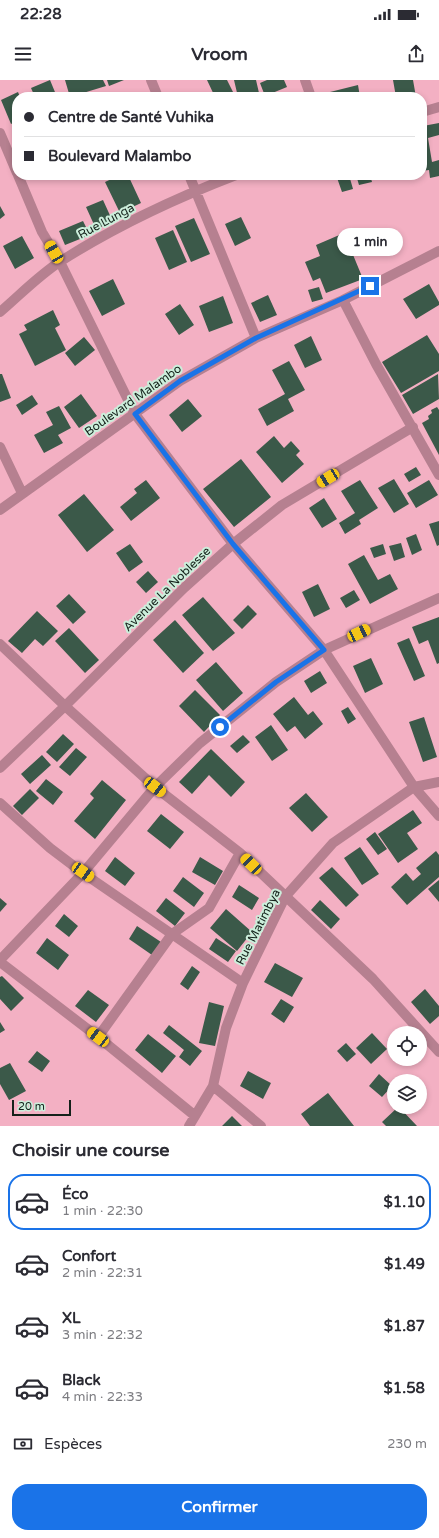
<!DOCTYPE html>
<html lang="fr">
<meta charset="utf-8">
<style>
body{margin:0;font-family:"Varela Round",sans-serif;background:#f7f7f7;color:#2b2b33;height:100vh;display:flex;flex-direction:column;font-size:15px;white-space:nowrap}
*{box-sizing:border-box;margin:0}
p{font-size:13px;color:#7c7c81}
.icon{flex:none;width:22px;height:22px;fill:none;stroke:currentColor;stroke-width:2;stroke-linecap:round;stroke-linejoin:round}
.map{position:relative;height:1046px;overflow:hidden}
.details{display:flex;flex-direction:column;background:#fff;flex:1}
.details>*{flex:none}
.top-card{position:absolute;left:12px;top:12px;width:415px;height:88px;border-radius:16px;box-shadow:0 2px 6px #0003;display:grid;align-content:center;height:88px;padding:0 12px;background:#fff}
.buttons{position:absolute;left:387px;top:946px;display:grid;gap:8px}
.buttons a{display:grid;place-items:center;width:40px;height:40px;border-radius:50%;background:#fff;box-shadow:0 2px 6px #0003;font-size:20px}
.scale{position:absolute;left:12px;bottom:10px;width:59px;box-sizing:border-box;padding-left:4px;border:2px solid #14211a;border-top:0;font-size:11px;line-height:14px;white-space:nowrap;color:#14211a;-webkit-text-stroke:3px #cceedb;paint-order:stroke}
.end{position:absolute;width:18px;height:18px;margin:-9px;border:5px solid #1a73e8;background:#fff;box-shadow:0 0 0 2px #fff}
.from{border-radius:50%}
.bubble{position:absolute;height:28px;border-radius:14px;background:#fff;box-shadow:0 2px 6px #0003;font-size:13px;font-weight:800;line-height:28px;text-align:center}
.car{position:absolute;width:12px;height:24px;margin:-12px -6px;border-radius:5px;box-shadow:0 0 3px 1px #0007;background:linear-gradient(#f5c518 24%,#345 0 40%,#f5c518 0 76%,#345 0 86%,#f5c518 0)}
.top-card b{display:flex;align-items:center;gap:14px;height:38px;font-size:15px}
.top-card b+b{border-top:1px solid #e1e1e2}
.top-card i{width:10px;height:10px;background:#2b2b33}
ul{padding:0;list-style:none}
li{display:flex;align-items:center;gap:12px;height:56px;margin:0 8px 6px;padding:0 4px;border:2px solid transparent;border-radius:16px}
li div{flex:1}
li b{display:block;font-size:15px}
li em{font-style:normal;font-weight:800}
li.selected{border-color:#1a73e8}
li>.icon{width:36px;height:36px;stroke-width:1.5}
h2{padding:0 12px;font-size:18px;line-height:48px}
.pay{display:flex;align-items:center;gap:10px;height:44px;padding:0 12px;font-size:15px}
.pay p{margin-inline-start:auto}
.button{display:flex;gap:8px;margin-top:auto;padding:8px 12px}
.button a{flex:1;height:46px;border-radius:16px;background:#1a73e8;color:#fff;font-size:16px;font-weight:800;line-height:46px;text-align:center}
.status{display:flex;justify-content:space-between;align-items:center;height:28px;padding:0 20px;background:#fff;direction:ltr}
.status svg{height:11px;fill:currentColor}
header{display:flex;justify-content:space-between;align-items:center;height:52px;padding:0 12px;background:#fff;font-size:18px;font-weight:800}
.map>svg:first-child{display:block}
.green{fill:#f3b0c3;fill-rule:evenodd}
.building{fill:#3b5949}
.lines{fill:none;stroke-linecap:round;stroke-linejoin:round}
.minor{stroke:#b68090;stroke-width:10}
.route{stroke:#1a73e8;stroke-width:5}
.labels{text-anchor:middle;stroke-width:4;stroke-linejoin:round;paint-order:stroke}
.street-label{font-size:12px;fill:#14211a;stroke:#cceedb}
</style>
<div class="status"><b>22:28</b><svg viewBox="0 0 49 12"><path d="M0 12V9h3v3zM5 12V6h3v6zM10 12V3h3v9zM15 12V0h3v12zM26 1h20v11H26zM47 4h2v5h-2z"/></svg></div>
<header><svg class="icon" aria-label="menu" viewBox="0 0 24 24"><path d="M4 6h16M4 12h16M4 18h16"/></svg>Vroom<svg class="icon" aria-label="share" viewBox="0 0 24 24"><path d="M12 15V3M7 8l5-5 5 5M5 13v7h14v-7"/></svg></header>
<div class="map">
<svg width="439" height="1046" viewBox="0 0 439 1046">
<rect width="100%" height="100%" fill="#cceedb"/>
<path class="green" d="M 0,0 L 439,0 L 439,1046 L 0,1046 ZM 17,17 L 422,17 L 422,95 L 17,95 ZM 394,953 L 420,953 L 420,979 L 394,979 ZM 394,1001 L 420,1001 L 420,1027 L 394,1027 Z"/>
<path class="building" d="M 50,0 L 57,17 L 35,17 L 31,8 Z
M 65,0 L 103,0 L 106,6 L 70,17 Z
M 107,0 L 124,0 L 109,6 Z
M 207,0 L 227,0 L 235,16 L 215,17 Z
M 234,0 L 256,0 L 259,13 L 238,17 Z
M 267,0 L 284,0 L 287,7 L 265,16 L 260,3 Z
M 393,0 L 413,0 L 416,17 L 396,17 Z
M 358,5 L 360,17 L 327,17 L 326,13 Z
M 18,12 L 20,17 L 17,17 L 17,41 L 11,44 L 1,20 Z
M 439,43 L 439,55 L 428,58 L 432,82 L 439,80 L 439,96 L 430,98 L 429,90 L 422,91 L 422,56 L 427,55 L 423,46 Z
M 120,95 L 128,95 L 141,123 L 120,133 L 105,102 Z
M 336,95 L 349,95 L 353,109 L 342,112 Z
M 356,95 L 370,95 L 372,102 L 359,105 Z
M 381,95 L 391,95 L 391,96 L 382,98 Z
M 103,120 L 113,142 L 96,149 L 86,127 Z
M 0,126 L 5,135 L 0,139 Z
M 241,137 L 251,158 L 235,166 L 225,144 Z
M 194,138 L 210,174 L 191,182 L 175,146 Z
M 83,141 L 90,155 L 65,165 L 59,151 Z
M 173,150 L 187,182 L 169,190 L 155,158 Z
M 344,153 L 363,199 L 326,213 L 320,198 L 313,201 L 305,182 L 320,176 L 316,165 Z
M 22,156 L 34,178 L 15,189 L 3,166 Z
M 113,199 L 125,224 L 102,236 L 89,211 Z
M 429,204 L 439,222 L 439,225 L 416,239 L 403,219 Z
M 319,207 L 323,219 L 312,222 L 308,210 Z
M 268,215 L 277,235 L 260,242 L 251,223 Z
M 223,216 L 233,243 L 209,252 L 199,226 Z
M 180,224 L 194,245 L 179,255 L 165,234 Z
M 53,230 L 60,245 L 55,248 L 66,270 L 35,286 L 19,254 L 27,250 L 24,245 Z
M 427,255 L 439,274 L 439,291 L 401,313 L 382,282 Z
M 311,256 L 322,280 L 305,288 L 294,265 Z
M 84,257 L 95,270 L 75,286 L 65,273 Z
M 289,281 L 305,310 L 288,319 L 294,331 L 267,346 L 258,329 L 285,314 L 272,290 Z
M 0,294 L 2,294 L 11,318 L 0,322 Z
M 438,294 L 439,319 L 413,334 L 402,315 Z
M 81,314 L 97,336 L 79,348 L 64,327 Z
M 32,315 L 38,324 L 22,335 L 16,325 Z
M 188,319 L 202,336 L 182,352 L 169,335 Z
M 59,326 L 71,348 L 58,355 L 63,363 L 44,373 L 34,355 L 53,345 L 46,332 Z
M 437,327 L 439,330 L 439,375 L 422,343 L 429,339 L 428,336 L 432,333 L 431,330 Z
M 274,356 L 284,368 L 291,361 L 300,371 L 296,375 L 304,384 L 282,403 L 256,372 Z
M 241,379 L 271,417 L 234,447 L 203,409 Z
M 416,387 L 421,395 L 409,402 L 404,394 Z
M 394,399 L 409,424 L 394,433 L 378,408 Z
M 146,400 L 160,418 L 131,441 L 120,427 L 137,413 L 134,409 Z
M 360,400 L 378,428 L 359,440 L 361,444 L 345,454 L 339,443 L 355,433 L 341,411 Z
M 429,400 L 438,415 L 416,428 L 407,413 Z
M 84,414 L 114,450 L 87,472 L 58,435 Z
M 324,418 L 337,439 L 322,448 L 309,428 Z
M 439,441 L 439,465 L 437,466 L 429,444 Z
M 416,454 L 422,470 L 412,475 L 406,458 Z
M 401,463 L 405,477 L 394,481 L 389,466 Z
M 130,464 L 143,482 L 129,492 L 116,473 Z
M 383,464 L 386,474 L 374,478 L 370,468 Z
M 364,475 L 378,500 L 390,494 L 398,509 L 370,524 L 348,484 Z
M 148,491 L 158,502 L 146,513 L 136,502 Z
M 318,504 L 330,529 L 314,537 L 302,512 Z
M 354,510 L 360,520 L 346,528 L 340,518 Z
M 69,514 L 86,532 L 73,544 L 56,526 Z
M 203,517 L 235,553 L 213,571 L 182,535 Z
M 248,525 L 257,534 L 242,549 L 233,540 Z
M 37,531 L 58,551 L 43,566 L 35,559 L 22,573 L 8,561 Z
M 439,537 L 439,583 L 437,584 L 428,560 L 419,564 L 412,547 Z
M 175,540 L 204,573 L 183,593 L 153,560 Z
M 69,548 L 99,580 L 85,593 L 55,561 Z
M 409,558 L 425,596 L 414,601 L 397,563 Z
M 371,578 L 383,604 L 365,613 L 353,586 Z
M 216,582 L 243,613 L 223,631 L 196,600 Z
M 320,591 L 327,603 L 311,613 L 304,601 Z
M 195,610 L 220,635 L 204,652 L 179,626 Z
M 294,617 L 308,635 L 313,631 L 323,644 L 305,659 L 295,646 L 287,652 L 273,634 Z
M 348,627 L 356,639 L 348,644 L 341,631 Z
M 424,637 L 437,677 L 423,682 L 409,642 Z
M 271,645 L 288,670 L 272,681 L 255,657 Z
M 63,654 L 74,664 L 57,682 L 46,672 Z
M 243,655 L 250,662 L 237,673 L 230,666 Z
M 76,668 L 87,677 L 70,696 L 59,687 Z
M 211,669 L 245,702 L 231,717 L 209,695 L 192,714 L 179,702 Z
M 42,675 L 51,685 L 30,704 L 21,694 Z
M 46,699 L 63,712 L 53,725 L 36,711 Z
M 102,700 L 126,720 L 95,759 L 74,741 L 94,718 L 90,714 Z
M 30,709 L 39,718 L 22,735 L 13,726 Z
M 306,713 L 328,737 L 312,752 L 289,728 Z
M 413,730 L 422,743 L 407,753 L 418,769 L 398,783 L 378,754 Z
M 161,734 L 184,752 L 170,769 L 147,751 Z
M 375,752 L 387,769 L 378,775 L 366,759 Z
M 360,767 L 379,794 L 362,805 L 344,778 Z
M 436,771 L 439,775 L 439,797 L 407,825 L 391,807 L 406,793 L 413,801 L 421,794 L 416,788 Z
M 115,777 L 135,793 L 125,806 L 105,791 Z
M 200,777 L 223,791 L 215,805 L 192,792 Z
M 332,787 L 359,815 L 346,827 L 319,798 Z
M 183,797 L 204,813 L 194,827 L 173,811 Z
M 439,800 L 439,822 L 428,809 Z
M 239,805 L 259,818 L 252,830 L 232,817 Z
M 0,818 L 7,824 L 0,832 Z
M 166,818 L 185,833 L 175,846 L 156,831 Z
M 320,820 L 340,839 L 331,849 L 311,830 Z
M 226,829 L 252,852 L 237,871 L 210,848 Z
M 64,834 L 78,846 L 69,857 L 55,846 Z
M 137,846 L 161,862 L 152,875 L 129,859 Z
M 47,858 L 69,875 L 58,890 L 36,873 Z
M 216,858 L 236,871 L 228,882 L 209,869 Z
M 275,883 L 303,898 L 292,917 L 264,902 Z
M 192,886 L 200,892 L 188,910 L 180,904 Z
M 2,896 L 24,918 L 11,931 L 0,919 L 0,897 Z
M 425,909 L 439,926 L 439,936 L 430,944 L 411,922 Z
M 88,910 L 109,925 L 96,942 L 75,926 Z
M 281,919 L 294,927 L 284,943 L 271,934 Z
M 209,922 L 224,926 L 215,966 L 199,963 Z
M 0,942 L 5,950 L 0,953 Z
M 169,945 L 202,971 L 190,986 L 179,977 L 184,970 L 163,953 Z
M 372,953 L 387,969 L 371,984 L 356,968 Z
M 148,954 L 176,976 L 162,993 L 135,970 Z
M 346,963 L 356,974 L 347,982 L 337,971 Z
M 37,971 L 50,981 L 42,992 L 28,982 Z
M 10,983 L 26,1011 L 9,1020 L 0,1004 L 0,988 Z
M 248,991 L 271,1003 L 263,1019 L 240,1006 Z
M 379,994 L 392,1006 L 382,1017 L 369,1006 Z
M 328,1013 L 354,1046 L 310,1046 L 301,1034 Z
M 398,1027 L 399,1027 L 417,1046 L 386,1046 L 382,1042 Z
M 232,1036 L 242,1046 L 222,1046 Z"/>
<g class="lines">
<path class="minor" d="M 151,0 L 158,17
M 305,0 L 311,17
M 422,32 L 439,27
M 0,53 L 17,93
M 18,95 L 42,152 L 60,182 L 135,334 L 233,464 L 324,570 L 414,707 L 439,736
M 189,95 L 256,258
M 343,220 L 376,284 L 439,395
M 0,232 C 20,215 39,195 61,181 C 116,146 176,118 236,95
M 0,367 L 22,413
M 0,430 L 180,301 L 256,258 L 343,220 L 439,171
M 0,564 L 65,626 L 155,707 L 240,773 L 373,899 L 439,972
M 0,688 L 65,626 L 184,508 L 233,464 L 282,425 L 413,347
M 0,723 L 50,768 L 83,793 L 243,903
M 0,880 L 83,793 L 155,707 L 200,663 L 276,602 L 324,570 L 439,518
M 0,882 L 98,957 L 194,1035
M 98,957 L 172,854 L 209,828 L 240,773
M 213,1006 L 261,1046
M 189,1046 L 213,1006 L 226,948 L 243,903 L 285,817 L 333,763 L 414,707 L 439,702"/>
</g>
<g class="lines">
<path class="route" d="M 220,647 L 276,602 L 324,570 L 233,464 L 135,334 L 180,301 L 256,258 L 370,206"/>
</g>
<g class="labels">
<g class="street-label">
<text transform="translate(106 141) rotate(-28)" y="4">Rue Lunga</text>
<text transform="translate(133 320) rotate(-35)" y="4">Boulevard Malambo</text>
<text transform="translate(167 509) rotate(-44)" y="4">Avenue La Noblesse</text>
<text transform="translate(258 847) rotate(-63)" y="4">Rue Matimbya</text>
</g>
</g>
</svg>
<div class="buttons">
<a><svg class="icon" aria-label="locate" viewBox="0 0 24 24"><circle cx="12" cy="12" r="6"/><path d="M12 2v4M12 18v4M2 12h4M18 12h4"/></svg></a>
<a><svg class="icon" aria-label="layers" viewBox="0 0 24 24"><path d="M12 4l9 5-9 5-9-5zM3 14l9 5 9-5"/></svg></a>
</div>
<div class="scale">20 m</div>
<i class="end from" style="left:220px;top:647px"></i>
<i class="end" style="left:370px;top:206px"></i>
<div class="bubble" style="left:337px;top:148px;width:66px">1 min</div>
<i class="car" style="left:54px;top:172px;rotate:330deg"></i>
<i class="car" style="left:328px;top:398px;rotate:239deg"></i>
<i class="car" style="left:359px;top:553px;rotate:65deg"></i>
<i class="car" style="left:155px;top:707px;rotate:128deg"></i>
<i class="car" style="left:251px;top:784px;rotate:314deg"></i>
<i class="car" style="left:83px;top:792px;rotate:124deg"></i>
<i class="car" style="left:98px;top:957px;rotate:307deg"></i>
<div class="top-card">
<b><i class="from"></i>Centre de Santé Vuhika</b>
<b><i></i>Boulevard Malambo</b>
</div>
</div>
<section class="details">
<h2>Choisir une course</h2>
<ul>
<li class="selected"><svg class="icon" aria-label="car" viewBox="0 0 24 24"><path d="M5 17H2v-5l4-1 3-4h7l3 4 3 1v5h-3M9 17h6M6 11h13"/><circle cx="7" cy="17" r="2"/><circle cx="17" cy="17" r="2"/></svg><div><b>Éco</b><p>1 min · 22:30</p></div><em>$1.10</em></li>
<li><svg class="icon" aria-label="car" viewBox="0 0 24 24"><path d="M5 17H2v-5l4-1 3-4h7l3 4 3 1v5h-3M9 17h6M6 11h13"/><circle cx="7" cy="17" r="2"/><circle cx="17" cy="17" r="2"/></svg><div><b>Confort</b><p>2 min · 22:31</p></div><em>$1.49</em></li>
<li><svg class="icon" aria-label="car" viewBox="0 0 24 24"><path d="M5 17H2v-5l4-1 3-4h7l3 4 3 1v5h-3M9 17h6M6 11h13"/><circle cx="7" cy="17" r="2"/><circle cx="17" cy="17" r="2"/></svg><div><b>XL</b><p>3 min · 22:32</p></div><em>$1.87</em></li>
<li><svg class="icon" aria-label="car" viewBox="0 0 24 24"><path d="M5 17H2v-5l4-1 3-4h7l3 4 3 1v5h-3M9 17h6M6 11h13"/><circle cx="7" cy="17" r="2"/><circle cx="17" cy="17" r="2"/></svg><div><b>Black</b><p>4 min · 22:33</p></div><em>$1.58</em></li>
</ul>
<div class="pay"><svg class="icon" aria-label="cash" viewBox="0 0 24 24"><path d="M3 7h18v10H3z"/><circle cx="12" cy="12" r="2"/></svg>Espèces<p>230 m</p></div>
<div class="button"><a>Confirmer</a></div>
</section>
